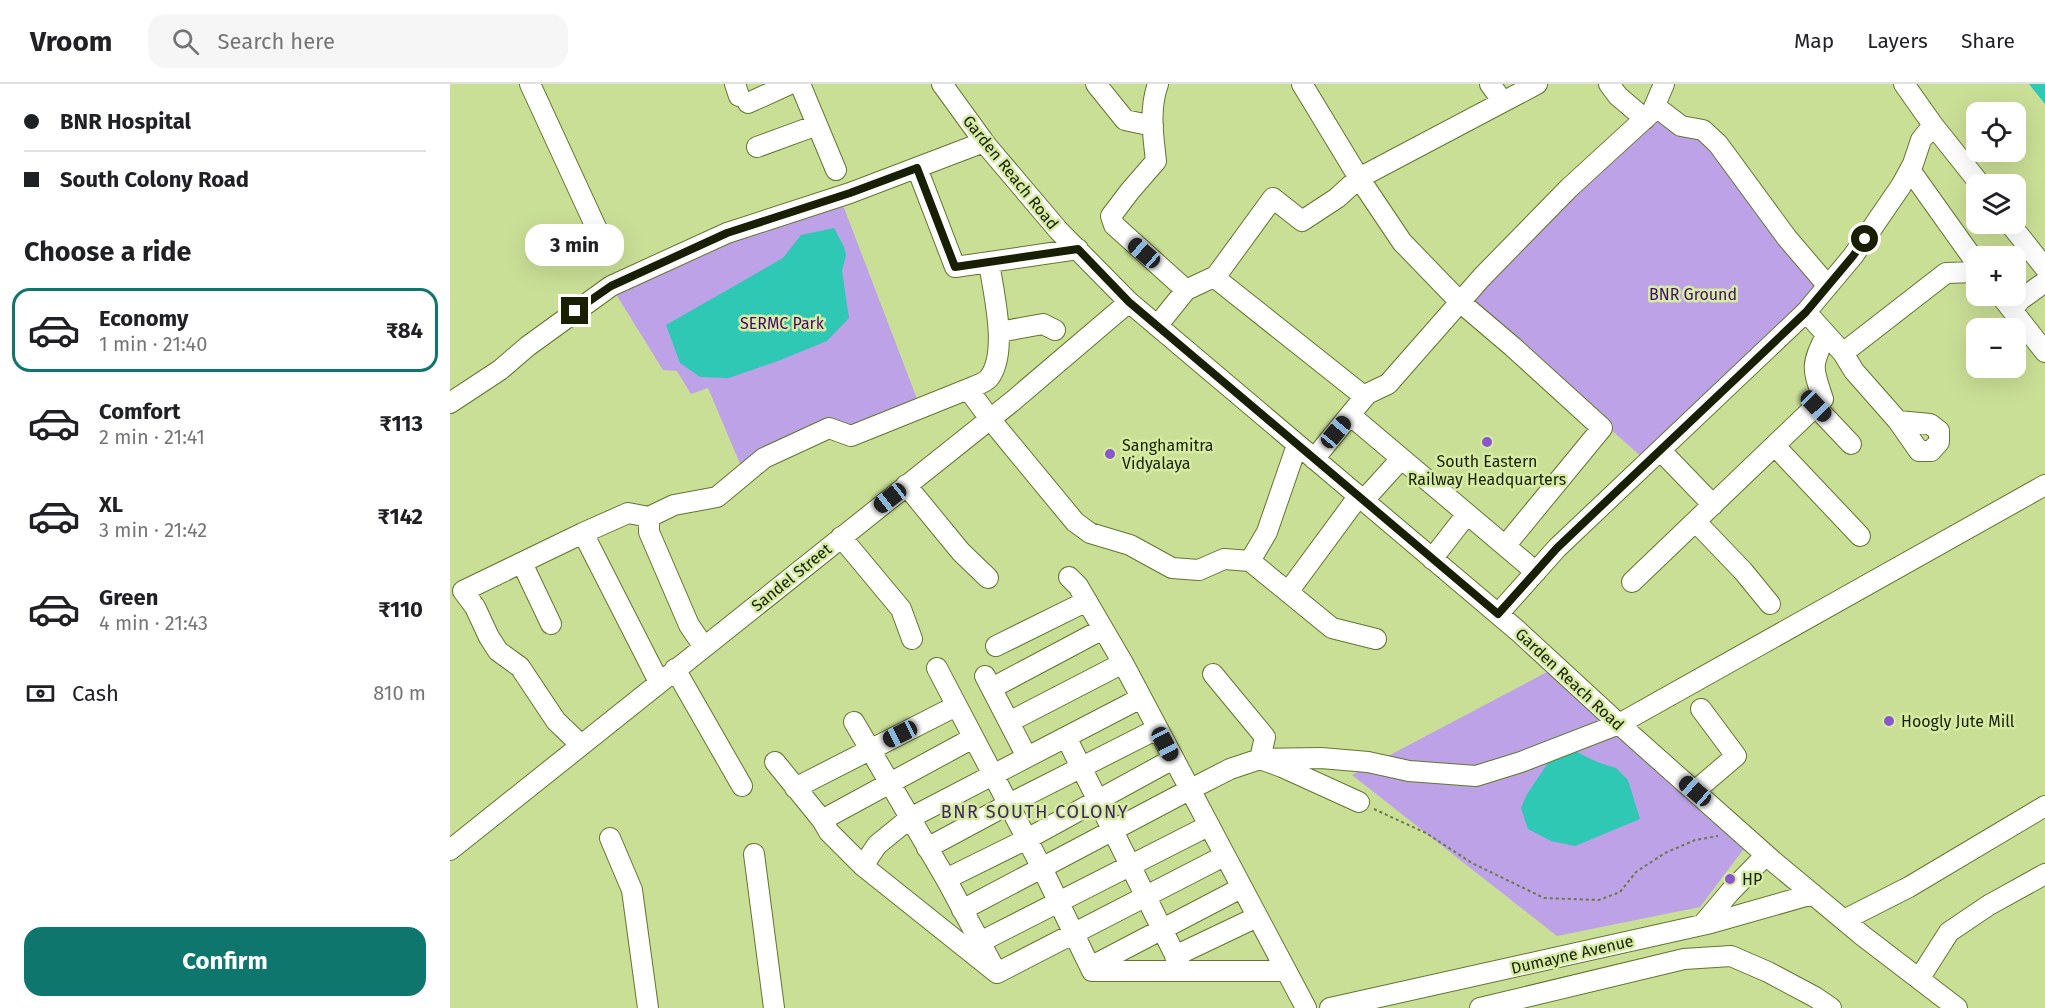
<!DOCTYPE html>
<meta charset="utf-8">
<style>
body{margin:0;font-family:"Fira Sans",sans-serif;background:#f6f6f6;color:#202124;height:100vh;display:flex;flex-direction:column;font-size:22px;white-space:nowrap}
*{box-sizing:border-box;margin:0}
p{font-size:20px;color:#757577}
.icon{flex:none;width:33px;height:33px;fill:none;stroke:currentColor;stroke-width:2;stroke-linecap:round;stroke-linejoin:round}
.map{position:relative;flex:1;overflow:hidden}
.panel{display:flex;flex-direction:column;background:#fff;width:450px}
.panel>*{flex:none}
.top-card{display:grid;align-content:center;height:132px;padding:0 24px;background:#fff}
.fabs{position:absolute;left:1516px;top:18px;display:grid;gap:12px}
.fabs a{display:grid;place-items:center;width:60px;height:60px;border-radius:12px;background:#fff;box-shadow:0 6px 24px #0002;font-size:30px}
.end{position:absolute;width:27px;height:27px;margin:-14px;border:8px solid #181f03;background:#fff;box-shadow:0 0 0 3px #fff}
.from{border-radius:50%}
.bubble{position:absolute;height:42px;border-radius:18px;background:#fff;box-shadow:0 6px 24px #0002;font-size:20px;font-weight:700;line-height:42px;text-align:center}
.car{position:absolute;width:18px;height:36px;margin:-18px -9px;border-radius:8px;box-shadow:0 0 4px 2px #0007;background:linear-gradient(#222 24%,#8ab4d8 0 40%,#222 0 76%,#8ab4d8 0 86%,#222 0)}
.top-card b{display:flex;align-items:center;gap:21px;height:57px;font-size:22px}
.top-card b+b{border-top:2px solid #e0e0e0}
.top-card i{width:15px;height:15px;background:#202124}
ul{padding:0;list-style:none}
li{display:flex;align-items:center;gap:18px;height:84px;margin:0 12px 9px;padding:0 12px;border:3px solid transparent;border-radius:18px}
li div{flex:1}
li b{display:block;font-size:22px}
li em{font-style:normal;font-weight:700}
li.selected{border-color:#0f766e}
li>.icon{width:54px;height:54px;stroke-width:1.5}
h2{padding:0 24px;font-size:27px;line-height:72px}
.pay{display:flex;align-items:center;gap:15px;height:66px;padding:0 24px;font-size:22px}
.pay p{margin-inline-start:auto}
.action{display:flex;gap:12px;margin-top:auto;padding:12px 24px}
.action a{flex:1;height:69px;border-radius:18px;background:#0f766e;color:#fff;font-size:24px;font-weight:700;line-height:69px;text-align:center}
header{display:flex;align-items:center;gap:36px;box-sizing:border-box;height:84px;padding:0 30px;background:#fff;border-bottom:2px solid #e0e0e0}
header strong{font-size:28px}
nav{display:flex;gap:33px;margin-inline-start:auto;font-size:21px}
.search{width:420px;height:54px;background:#f6f6f6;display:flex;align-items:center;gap:15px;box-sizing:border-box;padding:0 21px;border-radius:18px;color:#757577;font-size:22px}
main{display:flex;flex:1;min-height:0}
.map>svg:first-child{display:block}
.green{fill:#bda2e8}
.water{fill:#2ec8b4}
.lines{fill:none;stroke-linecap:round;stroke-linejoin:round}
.minor-casing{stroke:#63752f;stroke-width:22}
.path{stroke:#6b7948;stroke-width:2;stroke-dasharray:3 3;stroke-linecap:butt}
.minor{stroke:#fff;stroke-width:20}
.route{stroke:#181f03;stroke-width:8}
.poi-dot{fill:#8b55cd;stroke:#d7eca3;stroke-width:2}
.labels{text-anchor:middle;stroke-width:5;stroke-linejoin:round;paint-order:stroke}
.street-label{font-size:16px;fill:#181f03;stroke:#d7eca3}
.park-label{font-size:16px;fill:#420a71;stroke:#d7eca3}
.poi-label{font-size:16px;fill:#181f03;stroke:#d7eca3;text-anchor:start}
.neighbourhood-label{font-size:18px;letter-spacing:1.5px;fill:#402761;stroke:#d7eca3}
</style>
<header>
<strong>Vroom</strong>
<div class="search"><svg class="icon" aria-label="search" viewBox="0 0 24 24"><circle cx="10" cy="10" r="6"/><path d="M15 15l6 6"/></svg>Search here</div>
<nav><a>Map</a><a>Layers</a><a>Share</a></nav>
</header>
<main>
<section class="panel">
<div class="top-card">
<b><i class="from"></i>BNR Hospital</b>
<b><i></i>South Colony Road</b>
</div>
<h2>Choose a ride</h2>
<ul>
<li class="selected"><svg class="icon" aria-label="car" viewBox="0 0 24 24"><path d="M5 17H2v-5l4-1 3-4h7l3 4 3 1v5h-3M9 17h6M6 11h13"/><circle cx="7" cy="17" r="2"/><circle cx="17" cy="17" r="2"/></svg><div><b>Economy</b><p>1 min · 21:40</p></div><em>₹84</em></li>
<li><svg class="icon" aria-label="car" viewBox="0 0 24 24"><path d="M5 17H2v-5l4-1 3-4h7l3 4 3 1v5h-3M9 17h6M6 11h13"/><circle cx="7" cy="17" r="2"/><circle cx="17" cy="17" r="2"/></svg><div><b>Comfort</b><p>2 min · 21:41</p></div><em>₹113</em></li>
<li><svg class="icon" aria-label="car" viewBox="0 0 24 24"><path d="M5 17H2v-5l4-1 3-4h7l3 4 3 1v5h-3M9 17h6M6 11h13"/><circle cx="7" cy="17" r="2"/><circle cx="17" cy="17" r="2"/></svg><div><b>XL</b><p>3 min · 21:42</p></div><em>₹142</em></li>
<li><svg class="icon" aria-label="car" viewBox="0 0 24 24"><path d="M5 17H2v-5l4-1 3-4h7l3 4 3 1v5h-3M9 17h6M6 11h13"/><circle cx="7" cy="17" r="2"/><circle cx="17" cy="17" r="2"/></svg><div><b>Green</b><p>4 min · 21:43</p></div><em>₹110</em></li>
</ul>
<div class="pay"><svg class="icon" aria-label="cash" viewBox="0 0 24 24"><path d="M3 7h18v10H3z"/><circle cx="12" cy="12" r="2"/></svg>Cash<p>810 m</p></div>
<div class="action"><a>Confirm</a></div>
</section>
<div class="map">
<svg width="1595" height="924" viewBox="0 0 1595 924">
<rect width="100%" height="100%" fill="#cadf96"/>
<path class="green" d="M 1206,30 L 1252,49 L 1372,203 L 1195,376 L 1016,216 Z
M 391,116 L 469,320 L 291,382 L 258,304 L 241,310 L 227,287 L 213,286 L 164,207 L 277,154 Z
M 1099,587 L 1296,762 L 1250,823 L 1107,852 L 902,691 Z"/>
<path class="water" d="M 1579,0 L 1595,0 L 1595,20 Z
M 384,144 L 394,163 L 396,171 L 392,187 L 399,234 L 377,257 L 328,277 L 279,294 L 250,293 L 230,279 L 216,241 L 333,174 L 351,151 Z
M 1121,665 L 1147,678 L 1166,684 L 1178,696 L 1190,735 L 1125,762 L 1101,757 L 1078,745 L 1071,724 L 1077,710 L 1098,679 Z"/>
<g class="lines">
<defs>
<path id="minor" d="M 80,0 L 150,152 L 117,166
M 285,0 L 289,12
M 350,0 L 386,86
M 492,0 L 537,62 L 609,147 L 679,218 L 1068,547 L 1169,640 L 1324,778 L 1413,852 L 1507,924
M 646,0 L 675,36 L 703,42
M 708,0 C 699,25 703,51 706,77 L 680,107 L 661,132 L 664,141 L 736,206
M 852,0 L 909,94 L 1087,0
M 1040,0 L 1053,18
M 1159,0 L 1168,12 L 1195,35
M 1454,0 L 1483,41 L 1530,100
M 298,19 L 340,0
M 1205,22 L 1231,42 L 1253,46 L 1268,60 L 1337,154 L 1378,202
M 307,63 L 367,41
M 467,84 L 505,183 L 628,165
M 1460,86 L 1527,180
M 1560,140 L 1595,184
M 764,193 L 915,313
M 1551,212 L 1595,268
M 1563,226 L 1570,216 L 1595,198
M 1356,228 L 1393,269 L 1404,287 L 1448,337 L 1469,367 L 1481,367 L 1489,358 L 1489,347 L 1480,340 L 1448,337
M 707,242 L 736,206 L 766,192 L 823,114 L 852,137 L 887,114 L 909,94 L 952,158 L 1010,218 L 1063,263 L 1152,344 L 1055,462
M 549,248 L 593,240 L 605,246
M 1393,269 L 1496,189 L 1527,188
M 518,305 C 525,302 535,299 539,294 C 559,268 543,208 539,178
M 0,319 L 50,286 L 78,262 L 161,202 L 277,149 L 400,109 L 534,58
M 1366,323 L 1401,360
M 900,331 L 1086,488
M 1325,362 L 1410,452
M 1211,367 L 1263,421
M 864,375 L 917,310 L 938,300 L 1032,193 L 1119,104 L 1202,28 L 1214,0
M 456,401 L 511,468 L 538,494
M 913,417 L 951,375
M 199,433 L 199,448 L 239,541 L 254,563
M 1246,438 L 1293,487 L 1320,520
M 133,449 L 209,598
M 391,453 L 451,525 L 462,555
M 982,475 L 1017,430
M 800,477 L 817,448 L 847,361
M 72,479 L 101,540
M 619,493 L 628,502 L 673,579 L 856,924
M 1182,498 L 1373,315 C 1362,283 1361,282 1376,251
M 838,508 L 908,413
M 1048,530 L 1107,464 L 1356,228 L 1403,172 L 1451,102 L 1463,80 L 1471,56 L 1483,41
M 546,562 L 637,517
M 487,584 L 592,784 L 642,887 L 836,887
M 225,585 L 292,702
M 763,590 L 815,653 L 810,675 L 871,674 L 918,678 L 959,687 L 1026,692 L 1071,678 L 1169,640 L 1595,401
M 535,592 L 577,673
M 542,604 L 653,545
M 404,638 L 496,795 L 543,882
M 559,638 L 673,579
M 616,653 L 733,887
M 131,661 L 106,637 L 70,583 L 48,567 L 39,553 L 25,523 L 13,507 L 133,449 L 178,429 L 199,433 L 224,421 L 267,413 L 314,374 L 379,344 L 401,352 L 518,305 L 540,335 L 625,438 L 640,449 L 680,461 L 722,484 L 749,486 L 774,475 L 800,477 L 882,544 L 926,555
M 325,678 L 372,736 L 379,748 L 413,782 L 547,889
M 345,704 L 506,622
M 1245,707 L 1286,672 L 1251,625
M 372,736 L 523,654
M 160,754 L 182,806 L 198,924
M 477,764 L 559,720 L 707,645
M 0,766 L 564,316 L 679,218
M 304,770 L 324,924
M 413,782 L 427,761 L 460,734 L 691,614
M 496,795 L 577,755 L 723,675
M 512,826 L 739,706 L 780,685 L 810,675 L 832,683 L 909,718
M 1394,836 L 1459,803 L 1595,722
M 1253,840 L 1280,808 L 1316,771
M 530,858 L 758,742
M 725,872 L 807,833
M 640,883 L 791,804
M 547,889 L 774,772
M 1469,895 L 1499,848 L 1539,821 L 1595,790
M 880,924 L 1261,839 L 1363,810
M 1030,924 L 1234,875 L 1281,872 L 1318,888 L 1365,913 L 1381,924"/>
</defs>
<use href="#minor" class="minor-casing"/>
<path class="path" d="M 924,725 L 976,749 L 1022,779 L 1094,814 L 1149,816 L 1170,808 L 1186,788 L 1215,769 L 1245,756 L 1268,752"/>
<use href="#minor" class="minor"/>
</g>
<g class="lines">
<path class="route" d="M 125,227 L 161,202 L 277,149 L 400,109 L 467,84 L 505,183 L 628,165 L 679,218 L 1048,530 L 1107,464 L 1356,228 L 1403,172 L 1415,155"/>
</g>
<g class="poi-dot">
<circle cx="1037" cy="358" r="6"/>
<circle cx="660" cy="370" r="6"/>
<circle cx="1439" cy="637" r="6"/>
<circle cx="1280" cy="795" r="6"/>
</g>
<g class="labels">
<g class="street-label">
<text transform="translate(561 88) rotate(51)" y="6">Garden Reach Road</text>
<text transform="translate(341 493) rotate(-39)" y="6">Sandel Street</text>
<text transform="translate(1120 595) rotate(43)" y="6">Garden Reach Road</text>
<text transform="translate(1122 870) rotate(-13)" y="6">Dumayne Avenue</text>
</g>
<g class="park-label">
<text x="1243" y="216">BNR Ground</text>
<text x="332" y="245">SERMC Park</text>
</g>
<g class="poi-label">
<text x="672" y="367">Sanghamitra<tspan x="672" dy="18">Vidyalaya</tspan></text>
<text x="1037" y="383" text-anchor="middle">South Eastern<tspan x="1037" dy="18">Railway Headquarters</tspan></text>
<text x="1451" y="643">Hoogly Jute Mill</text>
<text x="1292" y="801">HP</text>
</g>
<g class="neighbourhood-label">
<text x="585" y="734">BNR SOUTH COLONY</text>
</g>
</g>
</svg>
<div class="fabs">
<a><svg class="icon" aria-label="locate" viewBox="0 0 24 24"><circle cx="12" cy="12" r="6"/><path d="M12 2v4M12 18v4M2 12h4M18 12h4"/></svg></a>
<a><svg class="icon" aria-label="layers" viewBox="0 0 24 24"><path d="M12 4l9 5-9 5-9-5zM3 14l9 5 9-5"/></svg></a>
<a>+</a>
<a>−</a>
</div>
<i class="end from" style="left:1415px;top:155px"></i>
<i class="end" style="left:125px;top:227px"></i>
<div class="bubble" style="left:75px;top:140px;width:99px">3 min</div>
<i class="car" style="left:694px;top:169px;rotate:311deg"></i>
<i class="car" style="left:1366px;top:322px;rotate:136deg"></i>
<i class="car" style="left:886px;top:348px;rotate:40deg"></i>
<i class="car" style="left:440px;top:414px;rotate:232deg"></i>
<i class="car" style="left:450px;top:650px;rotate:243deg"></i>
<i class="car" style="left:715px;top:660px;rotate:152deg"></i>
<i class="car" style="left:1245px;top:707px;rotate:311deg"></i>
</div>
</main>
